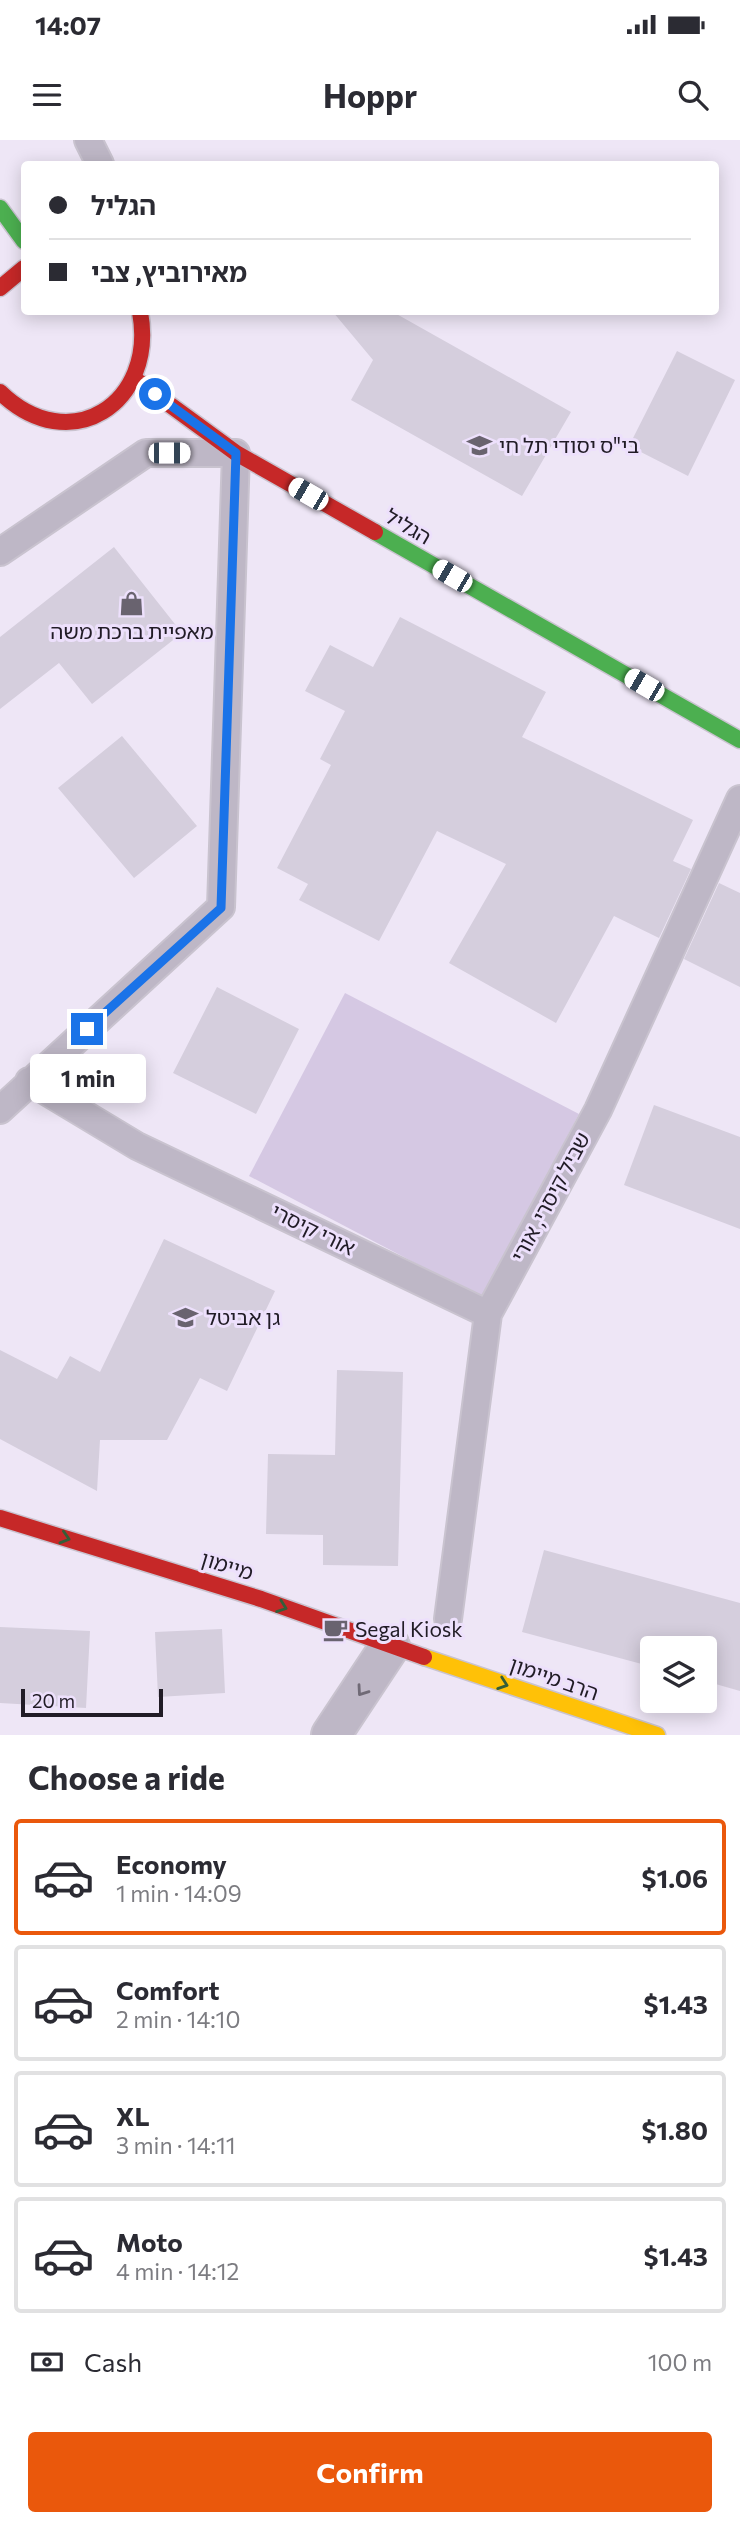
<!DOCTYPE html>
<meta charset="utf-8">
<style>
body{margin:0;font-family:Commissioner,"Noto Sans Hebrew",sans-serif;background:#f7f7f7;color:#2b2b33;height:100vh;display:flex;flex-direction:column;font-size:26px;white-space:nowrap}
*{box-sizing:border-box;margin:0}
p{font-size:23px;color:#7c7c81}
.icon{flex:none;width:38px;height:38px;fill:none;stroke:currentColor;stroke-width:2;stroke-linecap:round;stroke-linejoin:round}
.map{position:relative;height:1595px;overflow:hidden}
.sheet{display:flex;flex-direction:column;background:#fff;flex:1}
.sheet>*{flex:none}
.guide{position:absolute;left:21px;top:21px;width:698px;height:154px;border-radius:7px;box-shadow:0 4px 18px #0003;display:grid;align-content:center;height:154px;padding:0 28px;background:#fff}
.controls{position:absolute;left:640px;top:1496px;display:grid;gap:14px}
.controls a{display:grid;place-items:center;width:77px;height:77px;border-radius:7px;background:#fff;box-shadow:0 4px 18px #0003;font-size:35px}
.scale{position:absolute;left:21px;bottom:18px;width:142px;box-sizing:border-box;padding-left:7px;border:4px solid #211c26;border-top:0;font-size:19px;line-height:24px;white-space:nowrap;color:#211c26;-webkit-text-stroke:5px #ede0fc;paint-order:stroke}
.end{position:absolute;width:32px;height:32px;margin:-16px;border:9px solid #1a73e8;background:#fff;box-shadow:0 0 0 4px #fff}
.from{border-radius:50%}
.bubble{position:absolute;height:49px;border-radius:7px;background:#fff;box-shadow:0 4px 18px #0003;font-size:23px;font-weight:700;line-height:49px;text-align:center}
.car{position:absolute;width:21px;height:42px;margin:-21px -10px;border-radius:9px;box-shadow:0 0 5px 2px #0007;background:linear-gradient(#fff 24%,#345 0 40%,#fff 0 76%,#345 0 86%,#fff 0)}
.guide b{display:flex;align-items:center;gap:24px;height:66px;font-size:26px}
.guide b+b{border-top:2px solid #e1e1e2}
.guide i{width:18px;height:18px;background:#2b2b33}
ul{padding:0;list-style:none}
li{display:flex;align-items:center;gap:21px;height:116px;margin:0 14px 10px;padding:0 14px;border:4px solid #e1e1e2;border-radius:7px}
li div{flex:1}
li b{display:block;font-size:26px}
li em{font-style:normal;font-weight:700}
li.selected{border-color:#ea580c}
li>.icon{width:63px;height:63px;stroke-width:1.5}
h2{padding:0 28px;font-size:32px;line-height:84px}
.pay{display:flex;align-items:center;gap:18px;height:77px;padding:0 28px;font-size:26px}
.pay p{margin-inline-start:auto}
.primary-button{display:flex;gap:14px;margin-top:auto;padding:14px 28px}
.primary-button a{flex:1;height:80px;border-radius:7px;background:#ea580c;color:#fff;font-size:28px;font-weight:700;line-height:80px;text-align:center}
.status{display:flex;justify-content:space-between;align-items:center;height:49px;padding:0 35px;background:#fff;direction:ltr}
.status svg{height:19px;fill:currentColor}
header{display:flex;justify-content:space-between;align-items:center;height:91px;padding:0 28px;background:#fff;font-size:32px;font-weight:700}
.map>svg:first-child{display:block}
.green{fill:#d5c8e3}
.building{fill:#d5cedd}
.lines{fill:none;stroke-linecap:round;stroke-linejoin:round}
.lane-casing{stroke:#c9c3cf;stroke-width:30}
.street-casing{stroke:#c9c3cf;stroke-width:42}
.fast-casing{stroke:#c9c3cf;stroke-width:19}
.slow-casing{stroke:#c9c3cf;stroke-width:19}
.jam-casing{stroke:#c9c3cf;stroke-width:19}
.lane{stroke:#beb7c6;stroke-width:26}
.street{stroke:#beb7c6;stroke-width:38}
.fast{stroke:#4caf50;stroke-width:16}
.slow{stroke:#ffc107;stroke-width:16}
.jam{stroke:#c62828;stroke-width:16}
.oneway{stroke:#345e39}
.oneway2{stroke:#706a76}
.route{stroke:#1a73e8;stroke-width:9}
.labels{text-anchor:middle;stroke-width:6;stroke-linejoin:round;paint-order:stroke}
.poi-label{font-size:21px;fill:#211c26;stroke:#ede0fc;text-anchor:start}
.street-label{font-size:21px;fill:#211c26;stroke:#ede0fc}
</style>
<div class="status"><b>14:07</b><svg viewBox="0 0 49 12"><path d="M0 12V9h3v3zM5 12V6h3v6zM10 12V3h3v9zM15 12V0h3v12zM26 1h20v11H26zM47 4h2v5h-2z"/></svg></div>
<header><svg class="icon" aria-label="menu" viewBox="0 0 24 24"><path d="M4 6h16M4 12h16M4 18h16"/></svg>Hoppr<svg class="icon" aria-label="search" viewBox="0 0 24 24"><circle cx="10" cy="10" r="6"/><path d="M15 15l6 6"/></svg></header>
<div class="map">
<svg width="740" height="1595" viewBox="0 0 740 1595">
<rect width="100%" height="100%" fill="#eee6f6"/>
<path class="green" d="M 345,853 L 579,974 L 482,1158 L 249,1036 Z"/>
<path class="building" d="M 333,172 L 393,172 L 571,272 L 522,356 L 351,260 L 373,220 Z
M 677,211 L 735,240 L 688,336 L 629,306 Z
M 114,407 L 182,493 L 92,564 L 59,523 L 0,569 L 0,497 Z
M 400,477 L 546,552 L 522,597 L 693,680 L 673,721 L 691,729 L 659,798 L 614,776 L 556,883 L 449,823 L 506,724 L 437,691 L 379,801 L 299,760 L 308,744 L 277,728 L 331,625 L 320,619 L 345,571 L 305,551 L 330,505 L 373,527 Z
M 122,596 L 197,686 L 134,738 L 58,648 Z
M 719,743 L 740,753 L 740,847 L 684,819 Z
M 217,847 L 299,889 L 256,974 L 173,933 Z
M 654,965 L 740,997 L 740,1089 L 624,1045 Z
M 164,1099 L 275,1151 L 227,1251 L 200,1238 L 167,1300 L 100,1300 L 97,1351 L 0,1299 L 0,1210 L 57,1239 L 70,1216 L 100,1232 Z
M 337,1230 L 403,1232 L 398,1426 L 323,1425 L 323,1395 L 266,1394 L 268,1314 L 335,1315 Z
M 544,1410 L 740,1463 L 740,1551 L 705,1541 L 705,1508 L 653,1508 L 653,1527 L 522,1492 Z
M 0,1487 L 90,1491 L 86,1568 L 0,1563 Z
M 222,1489 L 225,1553 L 158,1557 L 155,1492 Z"/>
<g class="lines">
<defs>
<path id="lane" d="M 88,0 L 100,24
M 0,412 L 146,313 L 236,313 L 221,767 L 0,970
M 29,941 L 137,1006 L 488,1174
M 448,1479 L 488,1174 L 598,970 L 740,659"/>
<path id="street" d="M 331,1595 L 390,1506"/>
<path id="fast" d="M 0,68 L 24,101
M 375,392 L 740,600"/>
<path id="slow" d="M 424,1517 L 657,1595"/>
<path id="jam" d="M 0,148 L 24,128
M 136,240 L 236,313 L 375,392
M 0,252 C 70,320 157,263 140,172
M 0,1378 L 261,1459 L 424,1517"/>
</defs>
<use href="#lane" class="lane-casing"/>
<use href="#street" class="street-casing"/>
<use href="#fast" class="fast-casing"/>
<use href="#slow" class="slow-casing"/>
<use href="#jam" class="jam-casing"/>
<use href="#lane" class="lane"/>
<use href="#street" class="street"/>
<use href="#fast" class="fast"/>
<use href="#slow" class="slow"/>
<use href="#jam" class="jam"/>
</g>
<defs><path id="oneway-chevron" d="M-2-3.5L2.5 0L-2 3.5" fill="none" stroke-width="1.6" stroke-linecap="round" stroke-linejoin="round" transform="scale(1.75)"/></defs>
<g class="oneway">
<use href="#oneway-chevron" transform="translate(65 1398) rotate(17)"/>
<use href="#oneway-chevron" transform="translate(282 1467) rotate(20)"/>
<use href="#oneway-chevron" transform="translate(503 1544) rotate(19)"/>
</g>
<use class="oneway2" href="#oneway-chevron" transform="translate(362 1551) rotate(125)"/>
<g class="lines">
<path class="route" d="M 87,889 L 221,768 L 236,313 L 155,254"/>
</g>
<defs>
<symbol id="school-bare" viewBox="-9 -9 18 18"><path d="M0-5L7-2L0 1L-7-2ZM-4 1L0 2.5L4 1V4Q0 6-4 4Z" fill="#69636f" stroke="#ede0fc" stroke-width="2.5" paint-order="stroke"/></symbol>
<symbol id="shop-bare" viewBox="-9 -9 18 18"><path d="M-5-2.5h2.3a2.7 3.5 0 0 1 5.4 0H5L5.5 6h-11ZM-1.5-2.5h3a1.5 2.3 0 0 0-3 0Z" fill="#69636f" stroke="#ede0fc" stroke-width="2.5" paint-order="stroke"/></symbol>
<symbol id="cafe-bare" viewBox="-9 -9 18 18"><path d="M-5.5-4.5H6V0H3Q3 3.5 0 3.5H-2.5Q-5.5 3.5-5.5 0ZM3-3.2v2h1.7v-2ZM-6 4.5H4V6H-6Z" fill="#69636f" stroke="#ede0fc" stroke-width="2.5" paint-order="stroke"/></symbol>
</defs>
<g fill-rule="evenodd">
<use href="#school-bare" x="462" y="288" width="35" height="35"/>
<use href="#shop-bare" x="114" y="446" width="35" height="35"/>
<use href="#school-bare" x="168" y="1160" width="35" height="35"/>
<use href="#cafe-bare" x="318" y="1472" width="35" height="35"/>
</g>
<g class="labels">
<g class="poi-label">
<text x="499" y="313">בי"ס יסודי תל חי</text>
<text x="132" y="499" text-anchor="middle">מאפיית ברכת משה</text>
<text x="206" y="1185">גן אביטל</text>
<text x="355" y="1497">Segal Kiosk</text>
</g>
<g class="street-label">
<text transform="translate(408 387) rotate(30)" y="7">הגליל</text>
<text transform="translate(551 1057) rotate(-62)" y="7">שביל קיסרי, אורי</text>
<text transform="translate(313 1090) rotate(26)" y="7">אורי קיסרי</text>
<text transform="translate(227 1426) rotate(17)" y="7">מיימון</text>
<text transform="translate(554 1539) rotate(19)" y="7">הרב מיימון</text>
</g>
</g>
</svg>
<div class="controls">
<a><svg class="icon" aria-label="layers" viewBox="0 0 24 24"><path d="M12 4l9 5-9 5-9-5zM3 14l9 5 9-5"/></svg></a>
</div>
<div class="scale">20 m</div>
<i class="end from" style="left:155px;top:254px"></i>
<i class="end" style="left:87px;top:889px"></i>
<div class="bubble" style="left:30px;top:914px;width:116px">1 min</div>
<i class="car" style="left:169px;top:313px;rotate:90deg"></i>
<i class="car" style="left:308px;top:354px;rotate:300deg"></i>
<i class="car" style="left:452px;top:436px;rotate:300deg"></i>
<i class="car" style="left:644px;top:545px;rotate:300deg"></i>
<div class="guide">
<b><i class="from"></i>הגליל</b>
<b><i></i>מאירוביץ, צבי</b>
</div>
</div>
<section class="sheet">
<h2>Choose a ride</h2>
<ul>
<li class="selected"><svg class="icon" aria-label="car" viewBox="0 0 24 24"><path d="M5 17H2v-5l4-1 3-4h7l3 4 3 1v5h-3M9 17h6M6 11h13"/><circle cx="7" cy="17" r="2"/><circle cx="17" cy="17" r="2"/></svg><div><b>Economy</b><p>1 min · 14:09</p></div><em>$1.06</em></li>
<li><svg class="icon" aria-label="car" viewBox="0 0 24 24"><path d="M5 17H2v-5l4-1 3-4h7l3 4 3 1v5h-3M9 17h6M6 11h13"/><circle cx="7" cy="17" r="2"/><circle cx="17" cy="17" r="2"/></svg><div><b>Comfort</b><p>2 min · 14:10</p></div><em>$1.43</em></li>
<li><svg class="icon" aria-label="car" viewBox="0 0 24 24"><path d="M5 17H2v-5l4-1 3-4h7l3 4 3 1v5h-3M9 17h6M6 11h13"/><circle cx="7" cy="17" r="2"/><circle cx="17" cy="17" r="2"/></svg><div><b>XL</b><p>3 min · 14:11</p></div><em>$1.80</em></li>
<li><svg class="icon" aria-label="car" viewBox="0 0 24 24"><path d="M5 17H2v-5l4-1 3-4h7l3 4 3 1v5h-3M9 17h6M6 11h13"/><circle cx="7" cy="17" r="2"/><circle cx="17" cy="17" r="2"/></svg><div><b>Moto</b><p>4 min · 14:12</p></div><em>$1.43</em></li>
</ul>
<div class="pay"><svg class="icon" aria-label="cash" viewBox="0 0 24 24"><path d="M3 7h18v10H3z"/><circle cx="12" cy="12" r="2"/></svg>Cash<p>100 m</p></div>
<div class="primary-button"><a>Confirm</a></div>
</section>
